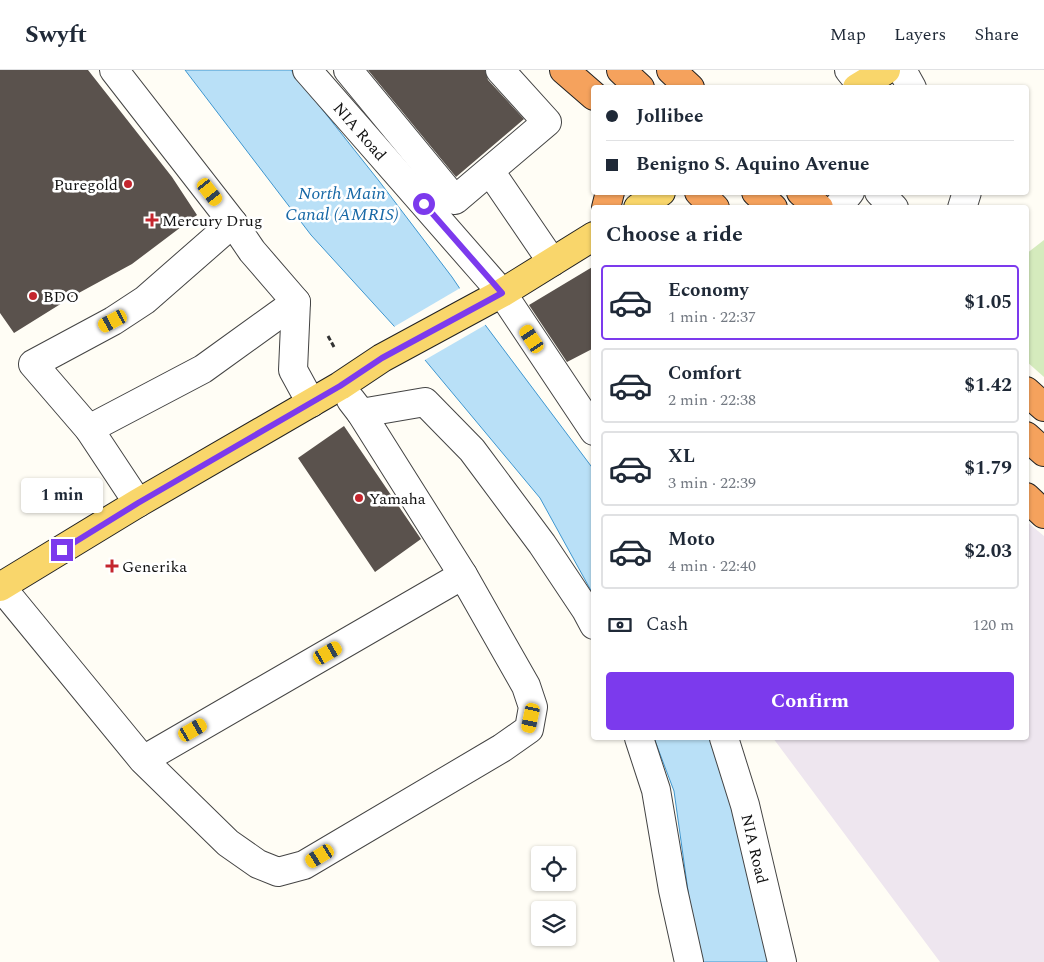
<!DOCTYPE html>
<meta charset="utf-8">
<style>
body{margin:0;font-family:Spectral,serif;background:#f2f2f3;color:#1f2937;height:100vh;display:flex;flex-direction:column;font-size:19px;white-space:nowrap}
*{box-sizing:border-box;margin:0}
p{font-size:16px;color:#747a83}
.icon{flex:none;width:28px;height:28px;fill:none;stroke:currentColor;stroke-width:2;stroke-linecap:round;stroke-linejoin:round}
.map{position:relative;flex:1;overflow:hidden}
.sheet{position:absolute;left:591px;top:135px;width:438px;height:535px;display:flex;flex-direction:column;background:#fff;border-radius:5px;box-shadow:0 1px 4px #0004}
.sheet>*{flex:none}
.hud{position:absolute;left:591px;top:15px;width:438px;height:110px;border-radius:5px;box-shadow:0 1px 4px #0004;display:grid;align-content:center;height:110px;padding:0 15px;background:#fff}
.buttons{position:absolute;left:531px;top:776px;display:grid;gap:10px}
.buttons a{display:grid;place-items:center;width:45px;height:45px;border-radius:5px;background:#fff;box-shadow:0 1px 4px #0004;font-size:25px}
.end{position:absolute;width:22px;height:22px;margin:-11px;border:6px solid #7c3aed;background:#fff;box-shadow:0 0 0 2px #fff}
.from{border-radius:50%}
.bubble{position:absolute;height:35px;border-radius:5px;background:#fff;box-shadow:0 1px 4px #0004;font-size:16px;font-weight:700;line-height:35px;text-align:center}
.car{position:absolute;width:15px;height:30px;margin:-15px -8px;border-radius:6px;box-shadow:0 0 4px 1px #0007;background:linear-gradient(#f5c518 24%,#345 0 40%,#f5c518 0 76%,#345 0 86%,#f5c518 0)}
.hud b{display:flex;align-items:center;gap:18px;height:48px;font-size:19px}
.hud b+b{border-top:1px solid #e0e1e3}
.hud i{width:12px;height:12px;background:#1f2937}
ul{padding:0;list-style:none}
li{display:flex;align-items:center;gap:15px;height:75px;margin:0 10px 8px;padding:0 5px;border:2px solid #e0e1e3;border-radius:5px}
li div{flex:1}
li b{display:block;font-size:19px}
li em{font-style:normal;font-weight:700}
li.current{border-color:#7c3aed}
li>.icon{width:45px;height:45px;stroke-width:1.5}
h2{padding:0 15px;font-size:22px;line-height:60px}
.pay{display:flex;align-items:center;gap:12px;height:55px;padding:0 15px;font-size:19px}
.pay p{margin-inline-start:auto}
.cta{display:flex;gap:10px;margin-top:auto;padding:10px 15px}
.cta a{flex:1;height:58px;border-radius:5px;background:#7c3aed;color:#fff;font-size:20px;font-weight:700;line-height:58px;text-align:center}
header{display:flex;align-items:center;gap:30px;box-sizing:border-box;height:70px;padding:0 25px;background:#fff;border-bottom:1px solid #e0e1e3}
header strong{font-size:24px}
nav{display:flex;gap:28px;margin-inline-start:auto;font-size:18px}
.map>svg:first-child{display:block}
.industrial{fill:#eee6ef}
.green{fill:#d5ebbd}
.water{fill:#b9e0f7;stroke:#3f96cf}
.pier{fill:#fffdf5}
.building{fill:#5a524d}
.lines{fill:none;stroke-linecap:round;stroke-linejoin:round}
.minor-casing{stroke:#444;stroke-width:30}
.major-casing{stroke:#222;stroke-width:30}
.highway-casing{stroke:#222;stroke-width:30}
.path{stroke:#333;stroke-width:3;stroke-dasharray:5 2.5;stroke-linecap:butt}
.minor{stroke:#fff;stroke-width:28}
.major{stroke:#f9d66b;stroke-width:28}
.highway{stroke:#f5a25d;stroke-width:28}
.route{stroke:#7c3aed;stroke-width:6}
.poi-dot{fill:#c4262e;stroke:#fff;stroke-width:2}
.labels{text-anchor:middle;stroke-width:5;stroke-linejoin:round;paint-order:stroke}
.street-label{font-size:16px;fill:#111;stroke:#fff}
.poi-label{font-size:16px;fill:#111;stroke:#fff;text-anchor:start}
.water-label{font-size:18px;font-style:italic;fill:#1768a6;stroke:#fff}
</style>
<header>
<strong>Swyft</strong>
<nav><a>Map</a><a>Layers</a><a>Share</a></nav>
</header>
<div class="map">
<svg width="1044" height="892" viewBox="0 0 1044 892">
<rect width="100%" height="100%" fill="#fffdf5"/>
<path class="industrial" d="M 1026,451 L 1044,466 L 1044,892 L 940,892 L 773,668 L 1026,668 Z"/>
<path class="green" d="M 1044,170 L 1044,307 L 1026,291 L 1026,184 Z"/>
<path class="water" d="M 185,0 L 291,0 L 379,111 L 452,207 L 477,244 L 594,400 L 594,526 L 540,428 L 425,290 L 311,165 Z
M 654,668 L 709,668 L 738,749 L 770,892 L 698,892 L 674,721 Z"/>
<path class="pier" d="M 462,217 L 487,254 L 423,291 L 392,258 Z"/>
<path class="building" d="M 0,0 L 88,0 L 172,107 L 197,145 L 132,194 L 75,225 L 14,263 L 0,243 Z
M 368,0 L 485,0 L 488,10 L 524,49 L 456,107 Z
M 594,196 L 594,278 L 567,292 L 529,235 Z
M 344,356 L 421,469 L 375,502 L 298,388 Z"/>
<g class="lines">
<defs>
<g id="minor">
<path d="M 114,0 L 233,153 L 252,181 L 296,232 L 293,300 L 311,333"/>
<path id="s1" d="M 307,0 L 502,223 L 594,361"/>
<path d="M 348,0 L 455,130 L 547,52 L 500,0"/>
<path d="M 849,0 L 861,15"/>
<path d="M 902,0 L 912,18"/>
<path d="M 490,101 L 552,192"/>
<path d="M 879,122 L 894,138"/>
<path d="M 837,138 L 850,122"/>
<path d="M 962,138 L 967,122"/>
<path d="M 351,330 L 361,343 L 463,505"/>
<path d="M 361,343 L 425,332 L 472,380 L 542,474 L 586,540 L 594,555"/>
<path d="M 89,359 L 203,299 L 296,232"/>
<path d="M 138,433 L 89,359 L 33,294 L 113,251 L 145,230 L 233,153"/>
<path d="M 1,517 L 143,690 L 228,773 L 258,794 L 278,802 L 304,795 L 502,678 L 529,659 L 533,637 L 526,616 L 463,505 L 143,690"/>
<path d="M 639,668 L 656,720 L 673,820 L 689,892"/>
<path id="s2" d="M 724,668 L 745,735 L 782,892"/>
</g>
<path id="major" d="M 857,18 L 886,0
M 638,138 L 661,122
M 0,517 L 138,433 L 340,316 L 382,288 L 502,223 L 594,166"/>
<path id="highway" d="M 564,0 L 594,26
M 621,0 L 640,18
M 671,0 L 690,18
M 699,122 L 715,138
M 756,122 L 773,138
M 801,122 L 819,138
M 606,138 L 610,122
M 1026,321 L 1044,337
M 1026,366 L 1044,382
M 1026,427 L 1044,444"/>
</defs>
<use href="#minor" class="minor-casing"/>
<use href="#major" class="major-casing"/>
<use href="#highway" class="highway-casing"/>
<path class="path" d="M 328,266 L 334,277"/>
<use href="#minor" class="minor"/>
<use href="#major" class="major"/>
<use href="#highway" class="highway"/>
</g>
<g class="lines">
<path class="route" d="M 62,480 L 138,433 L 340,316 L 382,288 L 502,223 L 424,134"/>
</g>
<g class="poi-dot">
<circle cx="128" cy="114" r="5"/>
<path d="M149.5 142.5h5v5h5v5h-5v5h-5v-5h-5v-5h5z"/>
<circle cx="33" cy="226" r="5"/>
<circle cx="359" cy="428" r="5"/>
<path d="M109.5 488.5h5v5h5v5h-5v5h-5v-5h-5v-5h5z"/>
</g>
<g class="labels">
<g class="street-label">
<text dy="6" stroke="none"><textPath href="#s1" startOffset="81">NIA Road</textPath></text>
<text dy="6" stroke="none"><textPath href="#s2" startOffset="115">NIA Road</textPath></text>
</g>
<g class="poi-label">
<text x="118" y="120" text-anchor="end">Puregold</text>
<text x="162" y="156">Mercury Drug</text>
<text x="43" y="232">BDO</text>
<text x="369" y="434">Yamaha</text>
<text x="122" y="502">Generika</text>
</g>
<g class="water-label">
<text x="342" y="129">North Main<tspan x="342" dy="21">Canal (AMRIS)</tspan></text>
</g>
</g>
</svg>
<div class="buttons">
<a><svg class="icon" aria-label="locate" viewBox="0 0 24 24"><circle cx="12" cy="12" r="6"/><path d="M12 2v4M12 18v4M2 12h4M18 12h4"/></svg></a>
<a><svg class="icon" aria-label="layers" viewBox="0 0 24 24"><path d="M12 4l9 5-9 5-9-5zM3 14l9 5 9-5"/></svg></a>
</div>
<i class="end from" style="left:424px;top:134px"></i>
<i class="end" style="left:62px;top:480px"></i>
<div class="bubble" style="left:21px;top:408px;width:82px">1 min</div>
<i class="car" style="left:210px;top:122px;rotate:142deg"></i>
<i class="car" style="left:113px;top:251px;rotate:242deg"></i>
<i class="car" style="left:532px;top:269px;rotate:326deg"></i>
<i class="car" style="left:328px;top:583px;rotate:60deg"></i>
<i class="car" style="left:531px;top:648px;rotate:192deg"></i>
<i class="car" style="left:193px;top:660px;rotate:60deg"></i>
<i class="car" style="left:320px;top:786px;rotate:239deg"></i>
<div class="hud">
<b><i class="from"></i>Jollibee</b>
<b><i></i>Benigno S. Aquino Avenue</b>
</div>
<section class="sheet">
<h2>Choose a ride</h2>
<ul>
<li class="current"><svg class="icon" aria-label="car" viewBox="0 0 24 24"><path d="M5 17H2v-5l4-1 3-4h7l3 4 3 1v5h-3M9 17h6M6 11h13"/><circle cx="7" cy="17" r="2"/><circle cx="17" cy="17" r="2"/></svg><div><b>Economy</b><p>1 min · 22:37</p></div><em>$1.05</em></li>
<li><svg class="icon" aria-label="car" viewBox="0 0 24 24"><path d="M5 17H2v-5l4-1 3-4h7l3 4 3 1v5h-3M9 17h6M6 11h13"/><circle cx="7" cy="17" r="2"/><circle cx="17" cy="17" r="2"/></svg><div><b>Comfort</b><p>2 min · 22:38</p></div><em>$1.42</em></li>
<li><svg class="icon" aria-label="car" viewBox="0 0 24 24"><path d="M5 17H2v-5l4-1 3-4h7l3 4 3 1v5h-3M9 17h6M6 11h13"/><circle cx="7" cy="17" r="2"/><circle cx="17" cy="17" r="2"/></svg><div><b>XL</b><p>3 min · 22:39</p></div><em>$1.79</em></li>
<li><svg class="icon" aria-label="car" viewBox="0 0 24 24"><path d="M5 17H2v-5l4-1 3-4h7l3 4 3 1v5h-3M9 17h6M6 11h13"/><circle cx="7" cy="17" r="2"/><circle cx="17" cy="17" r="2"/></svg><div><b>Moto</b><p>4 min · 22:40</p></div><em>$2.03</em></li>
</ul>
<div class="pay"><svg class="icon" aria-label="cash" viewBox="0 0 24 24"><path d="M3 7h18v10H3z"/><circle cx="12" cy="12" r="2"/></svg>Cash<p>120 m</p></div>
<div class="cta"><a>Confirm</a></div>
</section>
</div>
